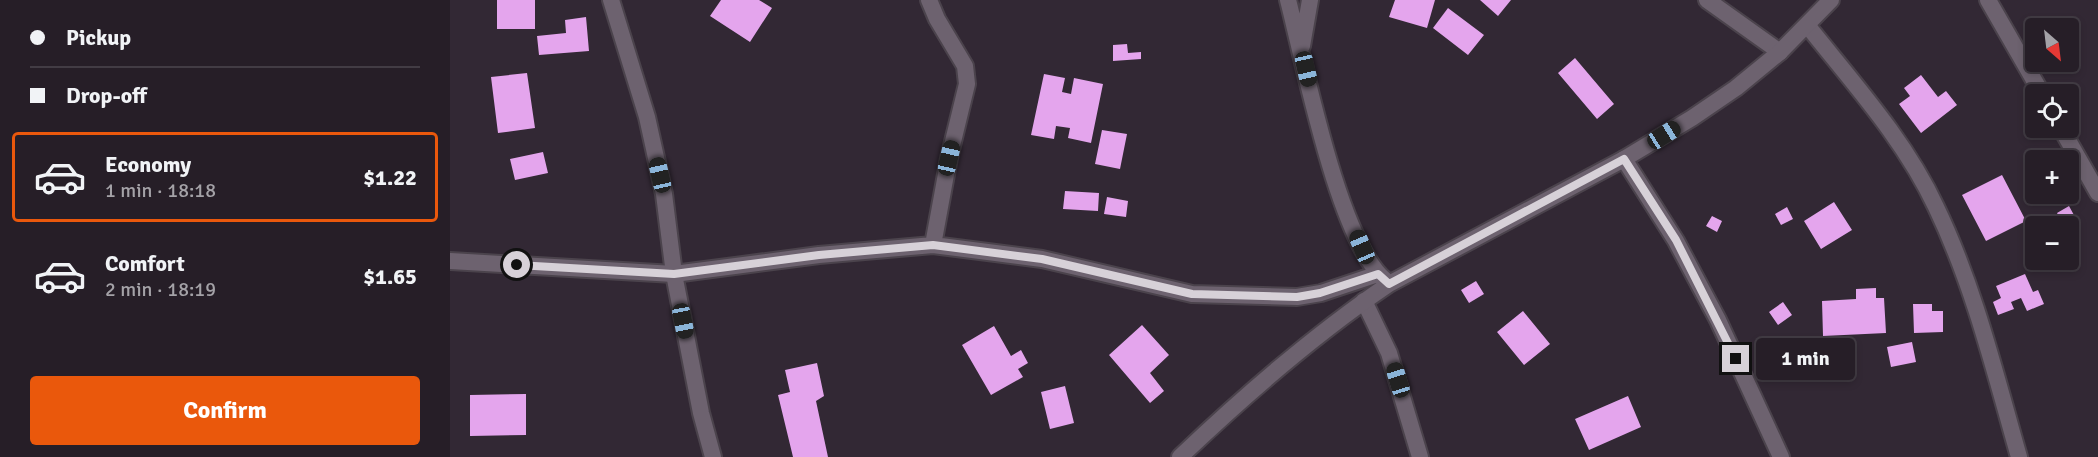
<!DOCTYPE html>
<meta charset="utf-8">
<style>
body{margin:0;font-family:Signika,sans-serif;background:#2e272f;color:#f1f3f6;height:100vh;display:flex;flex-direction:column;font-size:22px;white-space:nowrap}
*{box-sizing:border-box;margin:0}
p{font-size:20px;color:#a4a2a7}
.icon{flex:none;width:33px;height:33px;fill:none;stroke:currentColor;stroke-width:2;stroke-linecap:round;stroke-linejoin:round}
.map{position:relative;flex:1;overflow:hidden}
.drawer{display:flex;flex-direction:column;background:#261e27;width:450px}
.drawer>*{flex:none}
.hud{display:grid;align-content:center;height:132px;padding:0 30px;background:#261e27}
.needle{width:39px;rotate:152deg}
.tools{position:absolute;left:1575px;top:18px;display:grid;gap:12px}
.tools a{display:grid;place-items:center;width:54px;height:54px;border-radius:6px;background:#261e27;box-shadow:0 3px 9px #0003,0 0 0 2px #423c44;font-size:30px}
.end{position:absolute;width:27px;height:27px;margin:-14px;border:8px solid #d7d1d8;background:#111;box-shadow:0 0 0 3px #111}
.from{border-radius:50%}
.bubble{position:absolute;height:42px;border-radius:6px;background:#261e27;box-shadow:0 3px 9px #0003,0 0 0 2px #423c44;font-size:20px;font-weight:700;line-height:42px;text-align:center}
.car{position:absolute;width:18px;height:36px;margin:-18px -9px;border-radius:8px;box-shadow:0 0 4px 2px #0007;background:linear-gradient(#222 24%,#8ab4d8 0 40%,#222 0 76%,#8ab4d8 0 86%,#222 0)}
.hud b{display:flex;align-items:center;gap:21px;height:57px;font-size:22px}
.hud b+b{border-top:2px solid #423c44}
.hud i{width:15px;height:15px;background:#f1f3f6}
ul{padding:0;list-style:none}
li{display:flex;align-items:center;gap:18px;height:90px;margin:0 12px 9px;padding:0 18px;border:3px solid transparent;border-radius:6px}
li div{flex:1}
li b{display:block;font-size:22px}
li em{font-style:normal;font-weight:700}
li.active{border-color:#ea580c}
li>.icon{width:54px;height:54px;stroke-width:1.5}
.cta{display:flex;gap:12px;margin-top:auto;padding:12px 30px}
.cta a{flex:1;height:69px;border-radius:6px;background:#ea580c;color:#fff;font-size:24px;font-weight:700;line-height:69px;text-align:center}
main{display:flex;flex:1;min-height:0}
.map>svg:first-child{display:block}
.building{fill:#e4a5ed}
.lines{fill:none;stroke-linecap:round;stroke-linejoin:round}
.minor-casing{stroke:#4b434c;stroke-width:20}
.tertiary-casing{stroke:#4b434c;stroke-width:20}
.minor{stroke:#6d626f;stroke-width:16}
.tertiary{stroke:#6d626f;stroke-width:16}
.route{stroke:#d7d1d8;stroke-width:8}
</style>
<main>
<section class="drawer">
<div class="hud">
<b><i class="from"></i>Pickup</b>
<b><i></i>Drop-off</b>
</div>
<ul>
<li class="active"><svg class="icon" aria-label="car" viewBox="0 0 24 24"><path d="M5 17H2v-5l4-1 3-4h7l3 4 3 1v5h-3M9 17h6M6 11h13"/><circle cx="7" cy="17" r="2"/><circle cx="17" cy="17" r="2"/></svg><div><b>Economy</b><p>1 min · 18:18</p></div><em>$1.22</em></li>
<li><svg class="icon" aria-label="car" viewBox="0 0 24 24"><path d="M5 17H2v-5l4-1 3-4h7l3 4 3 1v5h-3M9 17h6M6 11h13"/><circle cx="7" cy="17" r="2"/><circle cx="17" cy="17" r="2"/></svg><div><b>Comfort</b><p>2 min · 18:19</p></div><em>$1.65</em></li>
</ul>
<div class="cta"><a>Confirm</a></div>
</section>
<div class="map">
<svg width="1648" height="457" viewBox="0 0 1648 457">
<rect width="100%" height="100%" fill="#322834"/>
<path class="building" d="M 47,0 L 85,0 L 85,29 L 47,29 Z
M 271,0 L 309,0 L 322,8 L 300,42 L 260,16 Z
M 945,0 L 985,0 L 977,28 L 939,17 Z
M 1030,0 L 1061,0 L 1048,16 Z
M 998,8 L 1034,35 L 1018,55 L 983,28 Z
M 136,17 L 139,51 L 89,55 L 87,36 L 116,33 L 115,20 Z
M 677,44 L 678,53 L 691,52 L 691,59 L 663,61 L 663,45 Z
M 1125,58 L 1164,104 L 1147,119 L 1108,73 Z
M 77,73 L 85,128 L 48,133 L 41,77 Z
M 594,74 L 615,78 L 612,92 L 621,94 L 624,78 L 653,84 L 641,143 L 618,138 L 620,128 L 606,126 L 604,139 L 581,135 Z
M 1471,75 L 1488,97 L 1496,91 L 1507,105 L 1471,133 L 1449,104 L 1460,96 L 1454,88 Z
M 652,130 L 677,134 L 670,169 L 645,164 Z
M 93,152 L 98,173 L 65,180 L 60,159 Z
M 1552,175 L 1576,221 L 1536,241 L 1512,195 Z
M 615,191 L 649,193 L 648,211 L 613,209 Z
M 657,197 L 678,201 L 676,217 L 654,214 Z
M 1384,202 L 1402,230 L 1371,249 L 1354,221 Z
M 1619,206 L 1625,217 L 1613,224 L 1607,213 Z
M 1337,207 L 1343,219 L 1331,225 L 1325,214 Z
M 1262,216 L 1272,221 L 1267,232 L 1256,226 Z
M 1626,223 L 1630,231 L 1621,235 L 1618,226 Z
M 1575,274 L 1583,292 L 1588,290 L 1594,304 L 1577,311 L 1571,298 L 1561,302 L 1564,309 L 1548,315 L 1543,302 L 1551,298 L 1546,286 Z
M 1026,281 L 1034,294 L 1019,303 L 1011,290 Z
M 1426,288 L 1426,298 L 1434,298 L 1436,333 L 1373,336 L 1372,301 L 1406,299 L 1406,289 Z
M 1333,302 L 1342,315 L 1328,325 L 1319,312 Z
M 1463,304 L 1482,304 L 1482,311 L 1493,311 L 1493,332 L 1464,333 Z
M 1073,311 L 1100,344 L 1074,365 L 1047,332 Z
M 692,325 L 719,355 L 700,373 L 714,391 L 700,403 L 659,355 Z
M 544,326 L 561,356 L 571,350 L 578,363 L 568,369 L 573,377 L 541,395 L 512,345 Z
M 1462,342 L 1466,362 L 1441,367 L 1437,347 Z
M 367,363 L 374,396 L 366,401 L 378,457 L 343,457 L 328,395 L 340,392 L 335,370 Z
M 615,386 L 624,423 L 600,429 L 591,392 Z
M 76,394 L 76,435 L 20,436 L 20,395 Z
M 1178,396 L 1191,427 L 1139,450 L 1125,419 Z"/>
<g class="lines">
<defs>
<path id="minor" d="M 479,0 L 487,19 L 515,66 L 517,84 L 499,158 L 483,245
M 838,0 C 854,62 889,242 935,280
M 1257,0 L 1330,52
M 1538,0 L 1592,94
M 1357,25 C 1403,83 1455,140 1486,207 C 1524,286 1545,373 1569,457
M 852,46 L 860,0
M 1611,128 L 1648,193
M 1174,159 L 1226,241 L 1268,320 L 1331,457
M 0,261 L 224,274 L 369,255 L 483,245 L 592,259 L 742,294 L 847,297 L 871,293 L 928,274
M 914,301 L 939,353 L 970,457"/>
<path id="tertiary" d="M 161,0 L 197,117 L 214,194 L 224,274 L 251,413 L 263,457
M 730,457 C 796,394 864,335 939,284 L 1174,159 L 1242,118 L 1286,88 L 1330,52 L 1381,0"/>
</defs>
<use href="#minor" class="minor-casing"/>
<use href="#tertiary" class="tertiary-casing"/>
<use href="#minor" class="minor"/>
<use href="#tertiary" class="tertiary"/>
</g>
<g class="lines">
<path class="route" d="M 67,265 L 224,274 L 369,255 L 483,245 L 592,259 L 742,294 L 847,297 L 870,293 L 928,274 L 939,284 L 1174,159 L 1226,240 L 1286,359"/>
</g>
</svg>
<div class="tools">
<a><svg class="needle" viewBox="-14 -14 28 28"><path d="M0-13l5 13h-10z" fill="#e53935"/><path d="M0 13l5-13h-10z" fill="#a4a2a7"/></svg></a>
<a><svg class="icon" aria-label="locate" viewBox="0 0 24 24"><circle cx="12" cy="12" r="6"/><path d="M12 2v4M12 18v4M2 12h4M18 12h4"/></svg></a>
<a>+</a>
<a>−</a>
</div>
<i class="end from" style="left:67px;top:265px"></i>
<i class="end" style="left:1286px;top:359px"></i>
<div class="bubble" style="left:1306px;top:338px;width:99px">1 min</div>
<i class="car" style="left:856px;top:69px;rotate:167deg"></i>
<i class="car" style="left:1214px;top:135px;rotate:58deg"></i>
<i class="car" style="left:499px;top:158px;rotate:13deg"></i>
<i class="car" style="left:210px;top:175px;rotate:347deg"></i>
<i class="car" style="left:912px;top:247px;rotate:337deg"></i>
<i class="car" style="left:233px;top:321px;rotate:169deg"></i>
<i class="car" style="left:948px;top:380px;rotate:343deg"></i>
</div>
</main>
